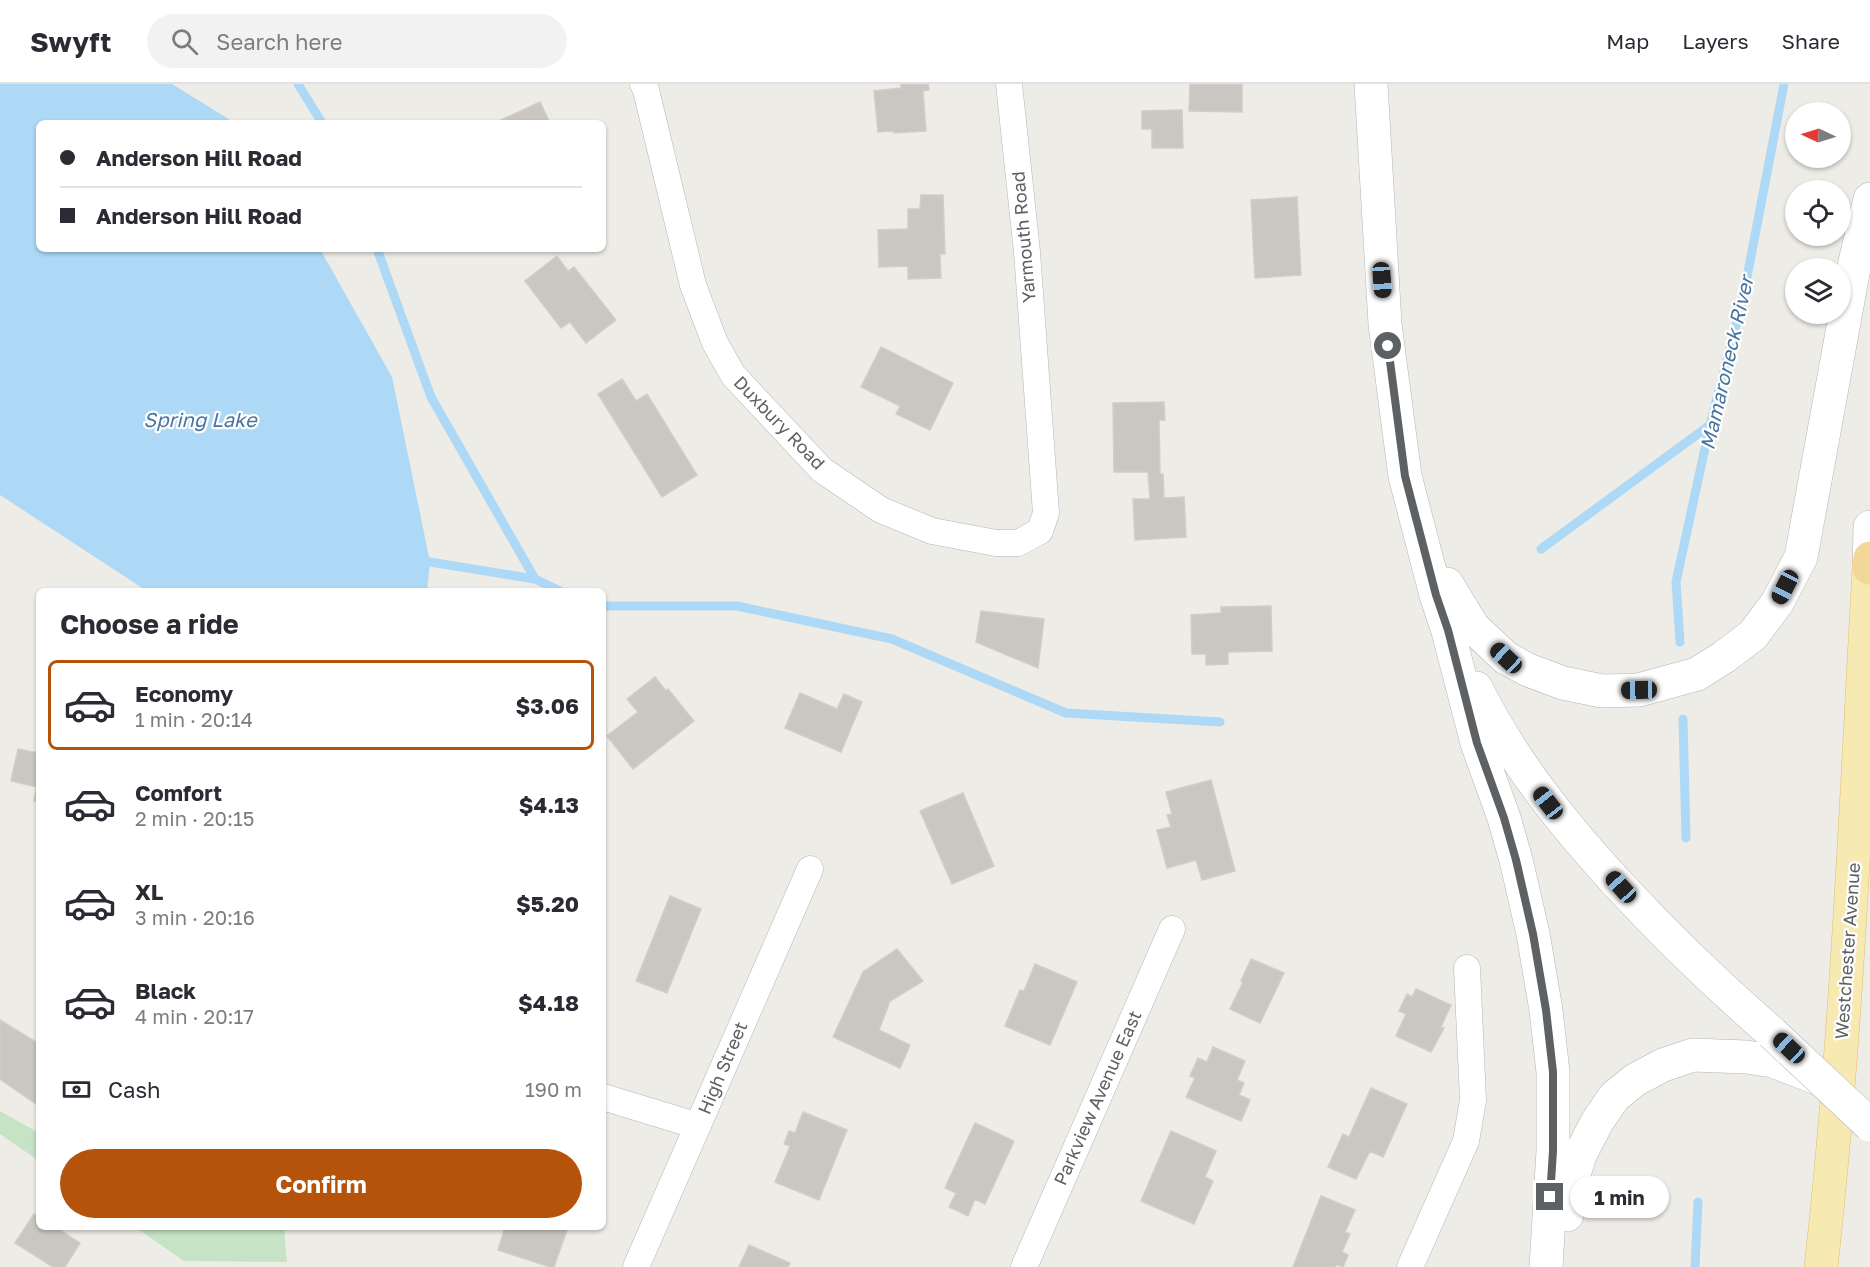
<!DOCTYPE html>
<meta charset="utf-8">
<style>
body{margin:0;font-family:"Golos Text",sans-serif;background:#f2f2f3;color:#2b2b33;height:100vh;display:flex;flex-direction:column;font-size:22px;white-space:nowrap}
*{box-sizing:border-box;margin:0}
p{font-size:20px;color:#7c7c81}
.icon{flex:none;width:33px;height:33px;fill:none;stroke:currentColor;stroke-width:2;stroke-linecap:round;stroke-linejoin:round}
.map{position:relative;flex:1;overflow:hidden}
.side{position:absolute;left:36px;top:504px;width:570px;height:642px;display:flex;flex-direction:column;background:#fff;border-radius:9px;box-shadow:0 2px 4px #0004}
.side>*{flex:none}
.guide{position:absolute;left:36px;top:36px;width:570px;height:132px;border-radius:9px;box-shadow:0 2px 4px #0004;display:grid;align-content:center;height:132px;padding:0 24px;background:#fff}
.needle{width:39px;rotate:274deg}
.tools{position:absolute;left:1785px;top:18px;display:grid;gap:12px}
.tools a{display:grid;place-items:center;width:66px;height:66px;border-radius:50%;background:#fff;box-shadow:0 2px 4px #0004;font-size:30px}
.end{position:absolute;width:27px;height:27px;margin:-14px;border:8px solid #5d6164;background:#fff;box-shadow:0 0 0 3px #fff}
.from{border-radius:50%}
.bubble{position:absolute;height:42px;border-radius:21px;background:#fff;box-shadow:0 2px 4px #0004;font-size:20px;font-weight:700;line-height:42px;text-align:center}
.car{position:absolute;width:18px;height:36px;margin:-18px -9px;border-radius:8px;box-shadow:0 0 4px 2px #0007;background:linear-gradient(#222 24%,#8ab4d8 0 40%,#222 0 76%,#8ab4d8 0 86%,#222 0)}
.guide b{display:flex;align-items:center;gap:21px;height:57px;font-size:22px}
.guide b+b{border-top:2px solid #e1e1e2}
.guide i{width:15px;height:15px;background:#2b2b33}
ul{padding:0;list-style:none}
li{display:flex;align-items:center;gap:18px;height:90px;margin:0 12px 9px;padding:0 12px;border:3px solid transparent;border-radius:9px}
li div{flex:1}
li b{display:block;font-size:22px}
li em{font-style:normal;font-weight:700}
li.active{border-color:#b45309}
li>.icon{width:54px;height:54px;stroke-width:1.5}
h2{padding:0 24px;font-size:27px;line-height:72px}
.pay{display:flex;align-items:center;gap:15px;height:66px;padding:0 24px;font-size:22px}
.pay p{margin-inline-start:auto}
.action{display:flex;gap:12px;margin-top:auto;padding:12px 24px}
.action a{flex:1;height:69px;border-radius:36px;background:#b45309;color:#fff;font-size:24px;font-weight:700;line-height:69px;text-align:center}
header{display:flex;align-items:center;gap:36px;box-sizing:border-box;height:84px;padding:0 30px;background:#fff;border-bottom:2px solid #e1e1e2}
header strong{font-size:28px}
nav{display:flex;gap:33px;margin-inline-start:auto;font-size:21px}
.search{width:420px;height:54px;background:#f2f2f3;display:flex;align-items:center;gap:15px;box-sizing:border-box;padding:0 21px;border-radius:33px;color:#7c7c81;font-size:22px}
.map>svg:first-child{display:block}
.green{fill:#c6e3c5}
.water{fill:#add9f6}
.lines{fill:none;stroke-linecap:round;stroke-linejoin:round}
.stream{stroke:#add9f6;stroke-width:9}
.building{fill:#cac7c2;stroke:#d2cdc5;stroke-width:1.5}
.minor-casing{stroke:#b3b6b9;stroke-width:27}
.secondary-casing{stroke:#b2b5b9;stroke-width:34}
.primary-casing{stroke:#e3bd6a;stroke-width:34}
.motorway-casing{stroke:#dc9817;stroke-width:34}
.minor{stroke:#fff;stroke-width:26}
.secondary{stroke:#fff;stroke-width:33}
.primary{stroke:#f7e9b2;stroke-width:33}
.motorway{stroke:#f2d898;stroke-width:33}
.secondary-bridge-casing{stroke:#b2b5b9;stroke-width:34;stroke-linecap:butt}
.secondary-bridge{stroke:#fff;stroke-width:33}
.route{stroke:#5d6164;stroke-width:8}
.labels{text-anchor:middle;stroke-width:4.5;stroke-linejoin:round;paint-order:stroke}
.street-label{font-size:18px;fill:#5d6164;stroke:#fff}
.water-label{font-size:20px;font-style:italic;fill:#48759f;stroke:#fff}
</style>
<header>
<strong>Swyft</strong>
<div class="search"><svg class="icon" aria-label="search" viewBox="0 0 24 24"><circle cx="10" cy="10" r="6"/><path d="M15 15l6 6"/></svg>Search here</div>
<nav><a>Map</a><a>Layers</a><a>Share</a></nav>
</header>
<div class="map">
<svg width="1870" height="1183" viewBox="0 0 1870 1183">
<rect width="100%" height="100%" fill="#eeece6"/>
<path class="green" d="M 0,1027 L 39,1049 L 39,1077 L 0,1050 Z
M 135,1143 L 284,1143 L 287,1178 L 184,1177 Z"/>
<path class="water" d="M 0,0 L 172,0 L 235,39 L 39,39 L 39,165 L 320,165 L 392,293 L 430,478 L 427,507 L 147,507 L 0,411 Z"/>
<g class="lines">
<path class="stream" d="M 298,0 L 322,39
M 377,165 L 431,313 L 535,495 L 560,507
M 1541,465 L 1710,341
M 430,478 L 535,495
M 603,522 L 737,522 L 892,555 L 1066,629 L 1220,638
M 1680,558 L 1676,498 L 1710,341 L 1743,214 L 1784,0
M 1683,635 L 1686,754
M 1695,1183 L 1698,1118"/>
</g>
<path class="building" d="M 901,0 L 928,0 L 929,6 L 923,7 L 926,47 L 894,49 L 894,47 L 878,48 L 874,7 L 901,4 Z
M 1190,0 L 1242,0 L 1242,28 L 1189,27 Z
M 540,18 L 550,39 L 503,39 L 501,36 Z
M 1182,26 L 1183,64 L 1152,64 L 1152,45 L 1142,45 L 1142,27 Z
M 921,111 L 943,111 L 945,170 L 940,170 L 941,194 L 908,195 L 908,182 L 879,183 L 878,146 L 908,145 L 908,125 L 920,125 Z
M 1297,113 L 1301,191 L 1255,194 L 1251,116 Z
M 557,172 L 568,187 L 574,183 L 616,236 L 586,259 L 570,238 L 561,244 L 525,197 Z
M 881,263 L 953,299 L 930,346 L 896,330 L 900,322 L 861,303 Z
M 622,295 L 636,317 L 647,310 L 697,391 L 662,413 L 598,310 Z
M 1164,318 L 1165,336 L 1159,336 L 1160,390 L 1163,390 L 1164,414 L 1184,413 L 1186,453 L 1135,456 L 1133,415 L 1150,415 L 1148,388 L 1114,388 L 1113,319 Z
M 1271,522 L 1272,567 L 1228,568 L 1228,580 L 1206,581 L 1206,570 L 1192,570 L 1191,531 L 1221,529 L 1221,523 Z
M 981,527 L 1044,535 L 1038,584 L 976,558 Z
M 655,593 L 666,607 L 668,605 L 694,637 L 633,685 L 607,652 L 638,628 L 627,615 Z
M 800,609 L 837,625 L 844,610 L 862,618 L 841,668 L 785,644 Z
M 18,665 L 39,669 L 39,718 L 34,717 L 37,703 L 11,697 Z
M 1211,696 L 1235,787 L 1202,796 L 1196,776 L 1167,784 L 1157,746 L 1171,743 L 1167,731 L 1172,730 L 1166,708 Z
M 963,709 L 994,782 L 952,800 L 920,727 Z
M 670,812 L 701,825 L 667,909 L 636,897 Z
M 897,865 L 923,897 L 890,917 L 879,946 L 910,961 L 900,984 L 833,953 L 863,888 Z
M 1251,875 L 1284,889 L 1260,939 L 1230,925 L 1243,898 L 1241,897 Z
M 1035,880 L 1077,898 L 1050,961 L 1005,942 L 1020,906 L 1024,907 Z
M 1416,905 L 1451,921 L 1441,943 L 1444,944 L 1431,968 L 1396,952 L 1406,930 L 1399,927 L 1407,910 L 1412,913 Z
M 0,936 L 39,960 L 39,1022 L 0,995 Z
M 1213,963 L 1245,977 L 1237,996 L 1244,999 L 1239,1011 L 1250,1016 L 1241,1037 L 1186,1013 L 1195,994 L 1190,992 L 1198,974 L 1207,978 Z
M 1371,1004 L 1407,1020 L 1383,1073 L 1370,1067 L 1356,1095 L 1328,1083 L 1343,1050 L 1349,1053 Z
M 803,1028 L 847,1046 L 819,1116 L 775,1098 L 790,1062 L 784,1060 L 789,1047 L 795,1049 Z
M 975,1039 L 1014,1057 L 985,1120 L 975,1115 L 968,1132 L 949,1123 L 956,1109 L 945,1104 Z
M 1171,1047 L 1216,1067 L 1205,1093 L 1213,1097 L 1194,1140 L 1141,1117 Z
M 1321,1112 L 1355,1126 L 1345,1148 L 1350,1150 L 1342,1168 L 1348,1171 L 1343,1183 L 1336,1180 L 1335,1183 L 1293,1183 Z
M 34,1130 L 39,1133 L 39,1143 L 55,1143 L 80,1159 L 65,1183 L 53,1183 L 15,1159 Z
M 505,1143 L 516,1143 L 523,1145 L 524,1143 L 568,1143 L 554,1183 L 550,1183 L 498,1166 Z
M 749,1161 L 790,1179 L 788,1183 L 739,1183 Z"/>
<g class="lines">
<defs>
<path id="minor" d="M 643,0 L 646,6 L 693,201 L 715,259 L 733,291 L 822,386 L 881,426 L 932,447 L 996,459 L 1018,459 L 1040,447 L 1046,429 L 1027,168 L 1009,0
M 603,1013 L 698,1042
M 636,1183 L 810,785
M 1024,1183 L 1172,845
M 1410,1183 L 1466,1057 L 1473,1016 L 1467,884"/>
<path id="secondary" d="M 1371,0 L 1385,240 L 1405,392 L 1436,511 L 1448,547 L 1477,659 L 1504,734 L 1516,776 L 1533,850 L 1546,926 L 1553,988 L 1553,1067 L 1546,1183
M 1869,484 L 1870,443
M 1447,500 L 1473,543 L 1506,574 L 1528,586 L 1563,599 L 1602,607 L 1639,606 L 1697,590 L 1724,573 L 1753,551 L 1777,519 L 1801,473 L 1855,178 L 1870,115
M 1476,604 C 1513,678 1562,739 1618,800 C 1666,852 1718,902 1772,949
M 1567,1131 L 1571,1100 L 1580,1071 L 1597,1038 L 1614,1013 L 1635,996 L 1663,981 L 1693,971 L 1746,973 L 1773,977 L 1822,996"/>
<path id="primary" d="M 1821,1183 C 1847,951 1856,717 1869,484"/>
<path id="motorway" d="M 1869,484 L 1870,474"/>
</defs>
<use href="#minor" class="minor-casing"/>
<use href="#secondary" class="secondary-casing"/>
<use href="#primary" class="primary-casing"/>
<use href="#motorway" class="motorway-casing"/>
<use href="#minor" class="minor"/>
<use href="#secondary" class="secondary"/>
<use href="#primary" class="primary"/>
<use href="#motorway" class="motorway"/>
<defs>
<path id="secondary-bridge" d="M 1772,949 L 1870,1041"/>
</defs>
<use href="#secondary-bridge" class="secondary-bridge-casing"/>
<use href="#secondary-bridge" class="secondary-bridge"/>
</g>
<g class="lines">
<path class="route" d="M 1388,262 L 1405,392 L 1436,511 L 1448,546 L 1477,659 L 1504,734 L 1516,776 L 1533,850 L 1546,926 L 1553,988 L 1553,1067 L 1550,1113"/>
</g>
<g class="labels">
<g class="street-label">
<text transform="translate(1024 153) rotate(-95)" y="6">Yarmouth Road</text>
<text transform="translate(779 339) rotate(46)" y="6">Duxbury Road</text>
<text transform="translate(1848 867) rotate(-86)" y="6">Westchester Avenue</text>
<text transform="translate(723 984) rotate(-67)" y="6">High Street</text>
<text transform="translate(1098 1014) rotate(-66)" y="6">Parkview Avenue East</text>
</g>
<g class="water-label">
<text transform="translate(1727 279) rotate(-77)" y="7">Mamaroneck River</text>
<text x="200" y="343">Spring Lake</text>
</g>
</g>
</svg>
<div class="tools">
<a><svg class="needle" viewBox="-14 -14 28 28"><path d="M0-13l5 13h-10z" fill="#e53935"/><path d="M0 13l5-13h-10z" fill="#7c7c81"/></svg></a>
<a><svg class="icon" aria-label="locate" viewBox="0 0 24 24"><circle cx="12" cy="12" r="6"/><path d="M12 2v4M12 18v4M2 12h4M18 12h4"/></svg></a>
<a><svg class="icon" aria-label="layers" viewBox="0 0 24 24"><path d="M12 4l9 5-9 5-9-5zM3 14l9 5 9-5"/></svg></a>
</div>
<i class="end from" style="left:1388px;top:262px"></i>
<i class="end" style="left:1550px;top:1113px"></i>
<div class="bubble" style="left:1570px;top:1092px;width:99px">1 min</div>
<i class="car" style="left:1382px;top:196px;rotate:176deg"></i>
<i class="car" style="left:1785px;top:503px;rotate:207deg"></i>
<i class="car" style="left:1506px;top:574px;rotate:313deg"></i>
<i class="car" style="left:1639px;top:606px;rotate:269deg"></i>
<i class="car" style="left:1548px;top:719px;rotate:322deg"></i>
<i class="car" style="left:1621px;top:803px;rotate:318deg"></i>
<i class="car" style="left:1789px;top:964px;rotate:313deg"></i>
<div class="guide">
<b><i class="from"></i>Anderson Hill Road</b>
<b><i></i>Anderson Hill Road</b>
</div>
<section class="side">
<h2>Choose a ride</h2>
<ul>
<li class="active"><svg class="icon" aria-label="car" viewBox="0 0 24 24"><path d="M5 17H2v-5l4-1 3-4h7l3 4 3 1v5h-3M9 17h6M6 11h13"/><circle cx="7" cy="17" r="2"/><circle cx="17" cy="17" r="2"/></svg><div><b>Economy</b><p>1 min · 20:14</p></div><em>$3.06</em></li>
<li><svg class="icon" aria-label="car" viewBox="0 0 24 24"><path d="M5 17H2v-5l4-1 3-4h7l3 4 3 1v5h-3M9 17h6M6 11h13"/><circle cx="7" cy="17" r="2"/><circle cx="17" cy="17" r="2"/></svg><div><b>Comfort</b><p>2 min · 20:15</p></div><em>$4.13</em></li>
<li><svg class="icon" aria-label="car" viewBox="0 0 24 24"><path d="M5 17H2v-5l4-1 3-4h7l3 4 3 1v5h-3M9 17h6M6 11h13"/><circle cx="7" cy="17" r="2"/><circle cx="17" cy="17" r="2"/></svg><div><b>XL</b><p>3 min · 20:16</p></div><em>$5.20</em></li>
<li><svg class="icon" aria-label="car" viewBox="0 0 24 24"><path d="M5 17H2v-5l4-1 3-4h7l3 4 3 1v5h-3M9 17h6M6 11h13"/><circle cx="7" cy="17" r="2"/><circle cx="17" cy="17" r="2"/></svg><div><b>Black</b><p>4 min · 20:17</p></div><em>$4.18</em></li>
</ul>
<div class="pay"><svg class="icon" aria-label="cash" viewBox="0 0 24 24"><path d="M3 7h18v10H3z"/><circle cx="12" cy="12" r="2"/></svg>Cash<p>190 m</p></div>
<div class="action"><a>Confirm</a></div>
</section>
</div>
